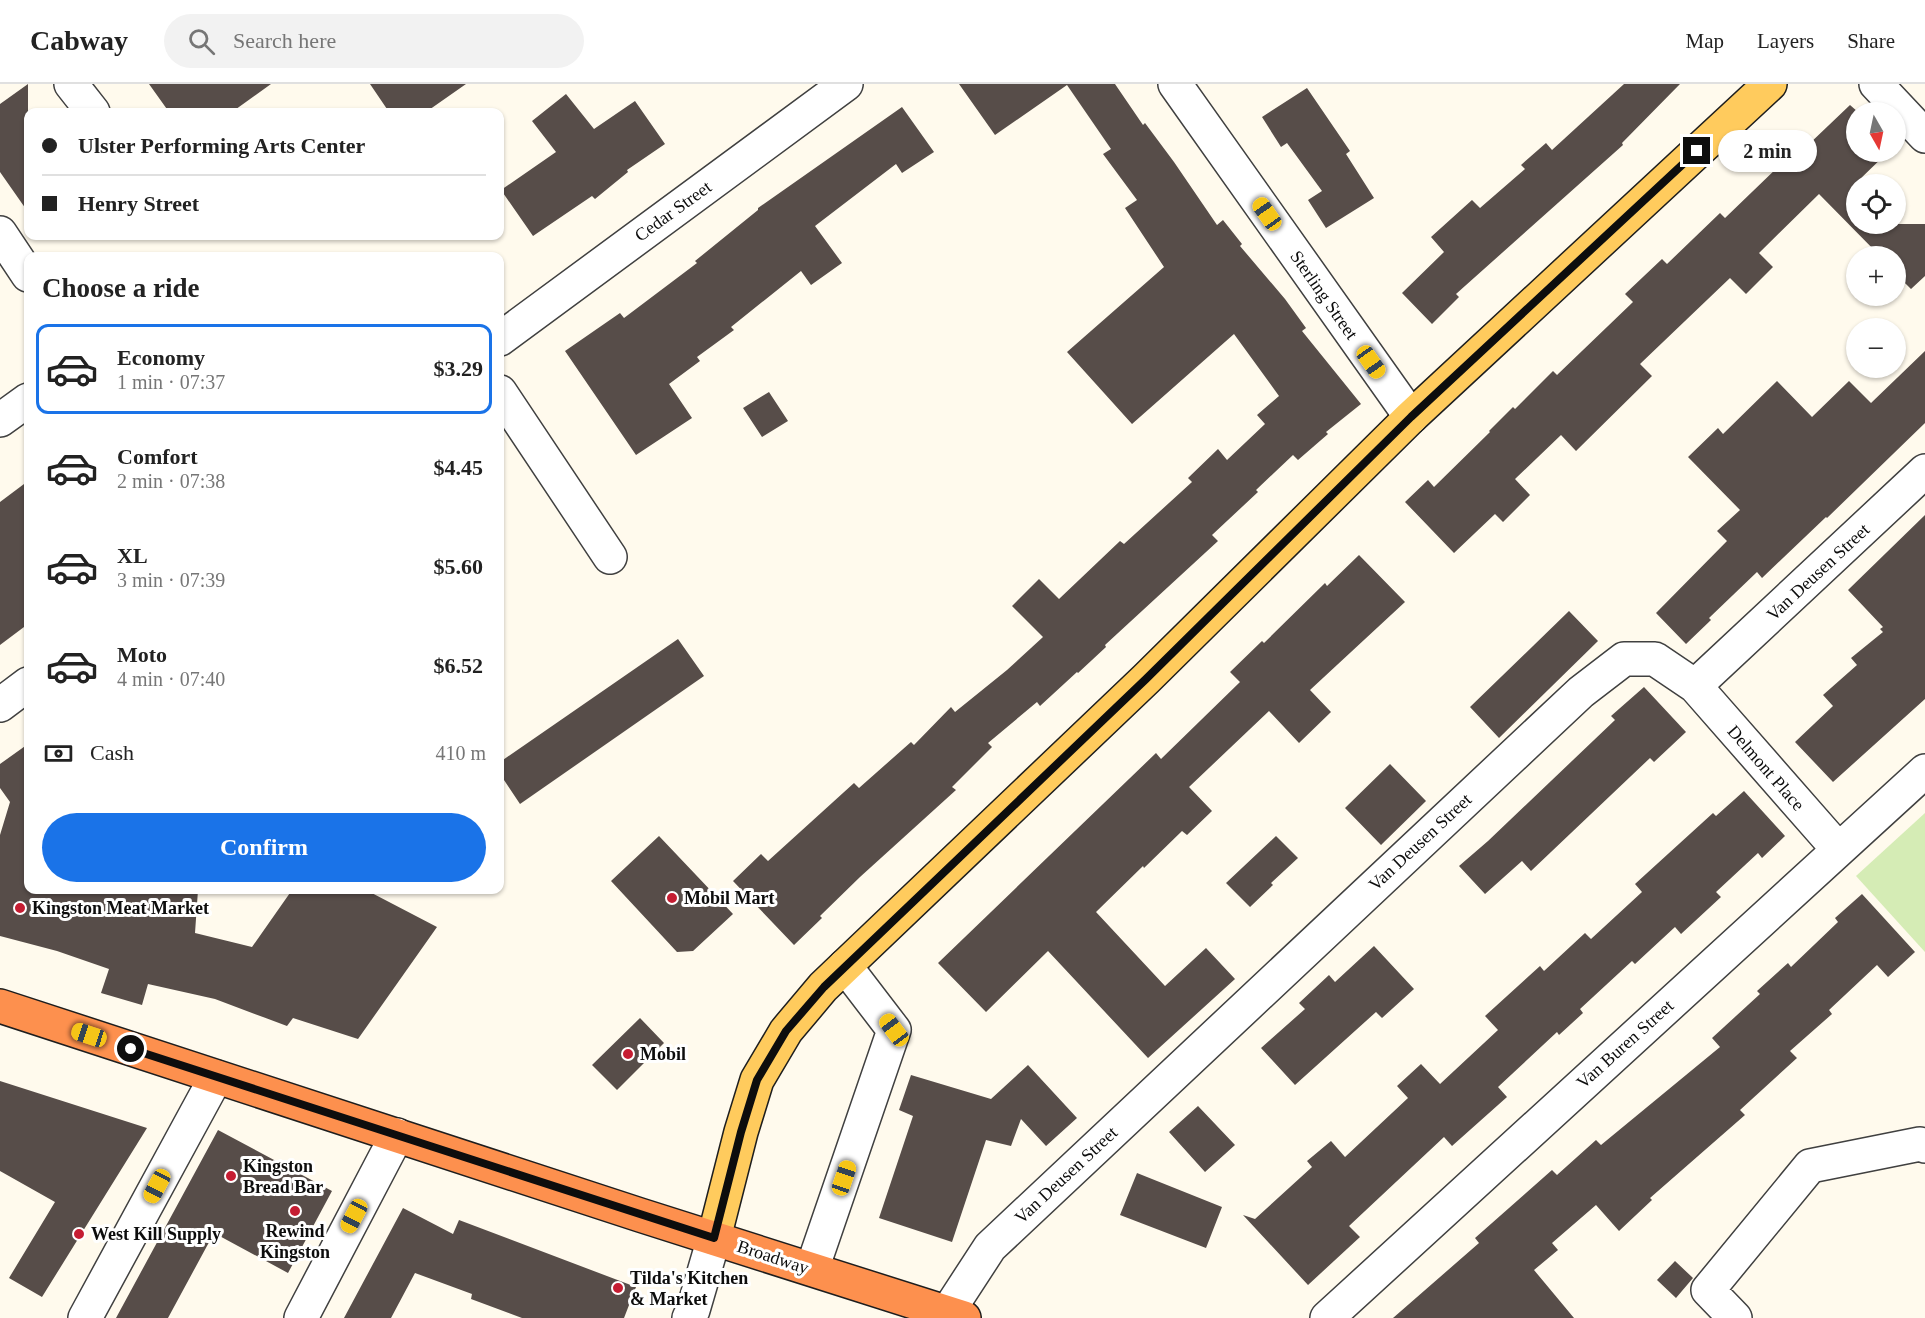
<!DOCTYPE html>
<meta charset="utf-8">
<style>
body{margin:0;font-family:Georgia,serif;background:#f2f2f2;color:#222;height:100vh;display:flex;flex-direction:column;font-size:22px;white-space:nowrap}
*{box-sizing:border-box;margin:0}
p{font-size:20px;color:#767676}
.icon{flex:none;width:33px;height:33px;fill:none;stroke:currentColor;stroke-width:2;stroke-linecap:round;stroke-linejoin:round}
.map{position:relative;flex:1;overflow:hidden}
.sheet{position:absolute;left:24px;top:168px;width:480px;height:642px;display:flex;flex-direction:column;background:#fff;border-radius:12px;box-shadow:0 2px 4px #0004}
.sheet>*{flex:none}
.banner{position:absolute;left:24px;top:24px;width:480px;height:132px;border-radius:12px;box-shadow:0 2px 4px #0004;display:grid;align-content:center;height:132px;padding:0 18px;background:#fff}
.needle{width:39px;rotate:171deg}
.controls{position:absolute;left:1846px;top:18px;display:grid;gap:12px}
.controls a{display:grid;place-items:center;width:60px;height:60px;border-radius:50%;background:#fff;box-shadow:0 2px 4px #0004;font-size:30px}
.end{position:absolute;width:27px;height:27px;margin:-14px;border:8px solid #0d0d0d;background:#fff;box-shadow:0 0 0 3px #fff}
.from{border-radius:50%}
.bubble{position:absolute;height:42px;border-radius:21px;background:#fff;box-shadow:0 2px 4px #0004;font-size:20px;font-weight:600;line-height:42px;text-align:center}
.car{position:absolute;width:18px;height:36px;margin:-18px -9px;border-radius:8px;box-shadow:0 0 4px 2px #0007;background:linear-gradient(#f5c518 24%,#345 0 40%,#f5c518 0 76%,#345 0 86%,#f5c518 0)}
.banner b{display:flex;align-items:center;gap:21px;height:57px;font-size:22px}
.banner b+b{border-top:2px solid #e0e0e0}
.banner i{width:15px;height:15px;background:#222}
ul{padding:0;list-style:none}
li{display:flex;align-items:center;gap:18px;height:90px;margin:0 12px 9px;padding:0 6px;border:3px solid transparent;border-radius:12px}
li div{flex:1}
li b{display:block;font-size:22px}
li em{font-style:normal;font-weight:600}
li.current{border-color:#1a73e8}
li>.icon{width:54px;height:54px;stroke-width:1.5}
h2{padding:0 18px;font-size:27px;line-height:72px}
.pay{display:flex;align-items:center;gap:15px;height:66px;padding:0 18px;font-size:22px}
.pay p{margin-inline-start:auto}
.button{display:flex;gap:12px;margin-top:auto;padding:12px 18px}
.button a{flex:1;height:69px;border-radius:36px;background:#1a73e8;color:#fff;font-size:24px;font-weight:600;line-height:69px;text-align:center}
header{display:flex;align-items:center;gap:36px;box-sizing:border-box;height:84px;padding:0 30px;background:#fff;border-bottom:2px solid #e0e0e0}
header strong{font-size:28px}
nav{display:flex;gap:33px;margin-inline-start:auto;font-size:21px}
.search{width:420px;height:54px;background:#f2f2f2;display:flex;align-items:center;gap:15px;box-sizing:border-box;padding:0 21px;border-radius:33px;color:#767676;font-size:22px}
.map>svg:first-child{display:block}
.green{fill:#d5ecb5}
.building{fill:#574d49}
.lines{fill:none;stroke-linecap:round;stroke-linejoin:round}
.minor-casing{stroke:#404040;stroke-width:36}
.major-casing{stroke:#1e1e1e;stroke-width:36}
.highway-casing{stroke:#1e1e1e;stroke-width:36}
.minor{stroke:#fff;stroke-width:33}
.major{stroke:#ffcb5d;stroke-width:33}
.highway{stroke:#fd904e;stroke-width:33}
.route{stroke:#0d0d0d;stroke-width:8}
.poi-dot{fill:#c51d32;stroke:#fff;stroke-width:2}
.labels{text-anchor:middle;stroke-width:6;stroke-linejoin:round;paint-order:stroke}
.street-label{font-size:18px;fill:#0d0d0d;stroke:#fff}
.poi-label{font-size:18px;font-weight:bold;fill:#0d0d0d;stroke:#fff;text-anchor:start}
</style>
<header>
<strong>Cabway</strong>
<div class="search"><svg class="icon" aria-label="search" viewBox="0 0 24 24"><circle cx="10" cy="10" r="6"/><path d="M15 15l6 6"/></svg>Search here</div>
<nav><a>Map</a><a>Layers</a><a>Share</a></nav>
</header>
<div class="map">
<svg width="1925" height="1234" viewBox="0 0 1925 1234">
<rect width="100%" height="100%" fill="#fffaed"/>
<path class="green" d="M 1925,729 L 1925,868 L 1856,792 Z"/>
<path class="building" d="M 28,0 L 28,128 L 0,88 L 0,20 Z
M 149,0 L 271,0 L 232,28 L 169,28 Z
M 370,0 L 466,0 L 426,28 L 389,28 Z
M 959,0 L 1115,0 L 1143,41 L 1145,39 L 1174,78 L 1217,141 L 1223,136 L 1242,160 L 1240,162 L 1285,215 L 1306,244 L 1302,247 L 1361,320 L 1326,348 L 1328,350 L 1298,376 L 1293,371 L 1256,406 L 1258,408 L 1212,451 L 1218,457 L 1105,561 L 1106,563 L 1078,589 L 1077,588 L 1040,622 L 1037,618 L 988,659 L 992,663 L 952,703 L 956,706 L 860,793 L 820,832 L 822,834 L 794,861 L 733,797 L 761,770 L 768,777 L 854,699 L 859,704 L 911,658 L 914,661 L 951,623 L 955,628 L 1007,586 L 1043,553 L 1012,522 L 1039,495 L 1059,515 L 1120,457 L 1124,460 L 1192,398 L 1188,394 L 1218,365 L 1227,376 L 1265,340 L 1257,331 L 1279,312 L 1234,250 L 1132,340 L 1067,268 L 1164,183 L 1125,124 L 1137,116 L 1103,70 L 1111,65 L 1067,1 L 995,51 Z
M 1624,0 L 1680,0 L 1622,59 L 1623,61 L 1456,210 L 1459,213 L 1432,240 L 1402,209 L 1444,168 L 1431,153 L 1472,116 L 1480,124 L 1525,85 L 1521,81 L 1546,59 L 1552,66 Z
M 1307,4 L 1350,67 L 1346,70 L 1374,114 L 1326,144 L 1308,116 L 1322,107 L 1287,59 L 1281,63 L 1262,33 Z
M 566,10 L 594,45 L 635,17 L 665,60 L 627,86 L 628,88 L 595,115 L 592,112 L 533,152 L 501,106 L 556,68 L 532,37 Z
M 1850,21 L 1858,28 L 1857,68 L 1888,68 L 1857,98 L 1857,140 L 1925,140 L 1925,192 L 1911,205 L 1896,190 L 1896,172 L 1880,172 L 1819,110 L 1759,169 L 1773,183 L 1746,210 L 1730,194 L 1640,280 L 1652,292 L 1576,367 L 1561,351 L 1515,395 L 1530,411 L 1503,438 L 1495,430 L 1454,469 L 1405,418 L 1428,396 L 1434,403 L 1490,348 L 1489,347 L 1513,323 L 1515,325 L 1553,287 L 1557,291 L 1633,218 L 1625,210 L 1662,175 L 1667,180 L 1720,129 L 1725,134 L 1782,79 L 1786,82 Z
M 902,23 L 934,68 L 902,89 L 896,80 L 815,142 L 842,179 L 811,201 L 801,187 L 731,243 L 734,246 L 697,273 L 700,277 L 669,300 L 692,334 L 636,371 L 565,267 L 620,229 L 624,234 L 697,179 L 695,177 L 758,126 L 758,124 Z
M 1925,267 L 1925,339 L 1827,434 L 1826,433 L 1762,494 L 1757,488 L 1709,534 L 1711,536 L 1686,560 L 1656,529 L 1727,457 L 1717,447 L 1740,426 L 1688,373 L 1718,344 L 1723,350 L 1777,297 L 1812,333 L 1849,297 L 1871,319 Z
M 769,308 L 788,337 L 762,353 L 743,324 Z
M 28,397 L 28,540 L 0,561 L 0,418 Z
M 1925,431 L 1925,615 L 1833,698 L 1795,658 L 1833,622 L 1823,611 L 1857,581 L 1851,574 L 1883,548 L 1880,545 L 1883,543 L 1848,506 Z
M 1359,471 L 1405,518 L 1310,606 L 1331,628 L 1299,659 L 1269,627 L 1189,703 L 1212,727 L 1187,751 L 1182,747 L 1144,784 L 1143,782 L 1096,828 L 1165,902 L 1206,864 L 1235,895 L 1148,974 L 1048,867 L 986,928 L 938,879 L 1156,669 L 1161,675 L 1240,598 L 1230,588 L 1262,557 L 1264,559 L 1325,499 L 1327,502 Z
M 1569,527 L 1598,557 L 1499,654 L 1470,623 Z
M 678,555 L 704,592 L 520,720 L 500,690 L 500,678 Z
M 1644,603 L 1686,648 L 1654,678 L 1650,674 L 1531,787 L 1522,777 L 1485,810 L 1459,782 L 1488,757 L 1615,636 L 1611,632 Z
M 28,660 L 28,806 L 198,806 L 195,849 L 252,863 L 292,806 L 366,806 L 437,843 L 358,955 L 293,934 L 287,942 L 215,915 L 148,900 L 142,921 L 101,909 L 109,885 L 57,867 L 0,852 L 0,751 L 10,718 L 0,704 L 0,680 Z
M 1390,680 L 1426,717 L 1381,761 L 1345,724 Z
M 1744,707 L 1785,752 L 1762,774 L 1758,769 L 1716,808 L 1721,813 L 1681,850 L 1675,843 L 1635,880 L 1632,877 L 1580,925 L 1583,929 L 1559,951 L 1557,948 L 1498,1003 L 1507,1013 L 1452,1062 L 1444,1053 L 1349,1142 L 1360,1153 L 1308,1201 L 1243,1131 L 1255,1135 L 1312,1083 L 1307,1077 L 1331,1057 L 1345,1073 L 1408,1014 L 1397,1002 L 1421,980 L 1440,1000 L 1498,946 L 1485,932 L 1540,882 L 1544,887 L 1585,849 L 1591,855 L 1642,808 L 1635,800 L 1713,729 L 1716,732 Z
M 659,752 L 733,830 L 693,867 L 677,868 L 611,797 Z
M 1276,752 L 1298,774 L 1271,799 L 1273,801 L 1250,823 L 1226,799 Z
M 1862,810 L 1915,868 L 1888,893 L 1877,881 L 1829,926 L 1832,930 L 1790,967 L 1797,974 L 1740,1026 L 1745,1031 L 1650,1114 L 1652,1116 L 1619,1147 L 1596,1121 L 1552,1159 L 1558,1166 L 1534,1186 L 1574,1234 L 1393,1234 L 1479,1159 L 1475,1154 L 1552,1086 L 1557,1091 L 1596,1056 L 1601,1061 L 1720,963 L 1712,954 L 1760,910 L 1757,907 L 1788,879 L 1791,883 L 1838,838 L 1835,834 Z
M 1374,862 L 1414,905 L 1382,934 L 1376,928 L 1295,1001 L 1261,964 L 1305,925 L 1299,919 L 1329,891 L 1335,898 Z
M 640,934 L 664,959 L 617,1006 L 592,981 Z
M 1028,981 L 1077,1034 L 1046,1062 L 1021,1035 L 1011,1062 L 986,1056 L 952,1158 L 879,1134 L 913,1032 L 899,1026 L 911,991 L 991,1015 Z
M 0,997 L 147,1044 L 42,1213 L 9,1194 L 55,1118 L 0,1087 Z
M 1198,1022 L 1235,1061 L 1205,1088 L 1169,1048 Z
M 218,1046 L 332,1107 L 288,1189 L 214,1149 L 168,1234 L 116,1234 Z
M 1137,1089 L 1222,1123 L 1206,1164 L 1120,1131 Z
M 403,1124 L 453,1150 L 459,1136 L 636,1203 L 624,1234 L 522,1234 L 471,1215 L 472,1210 L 415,1189 L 391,1234 L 344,1234 Z
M 1675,1177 L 1693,1194 L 1676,1214 L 1657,1196 Z"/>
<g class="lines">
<defs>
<path id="minor" d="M 71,0 L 93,28
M 1175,0 L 1411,333
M 1876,0 L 1925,52
M 0,149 L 28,191
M 500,255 L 846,0
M 500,308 L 610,473
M 0,336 L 28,316
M 1695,602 L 1925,387
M 0,621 L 28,600
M 812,1185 L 894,946 L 845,882
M 947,1229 L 990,1163 L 1581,608 L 1624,575 L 1655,575 L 1695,602 L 1838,765
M 85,1234 L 216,993
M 301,1234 L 397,1051
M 689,1234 L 693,1226 L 714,1154
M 1327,1234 L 1925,687
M 1735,1234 L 1708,1206 L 1810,1082 L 1920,1060 L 1925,1062"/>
<path id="major" d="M 714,1154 L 741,1048 L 757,996 L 786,947 L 823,903 L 1146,595 L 1411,333 L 1770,0"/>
<path id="highway" d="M 0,922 L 640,1131 L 964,1234"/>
</defs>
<use href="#minor" class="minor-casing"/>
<use href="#major" class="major-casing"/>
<use href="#highway" class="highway-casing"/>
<use href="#minor" class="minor"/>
<use href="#major" class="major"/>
<use href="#highway" class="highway"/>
</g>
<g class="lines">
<path class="route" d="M 131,965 L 714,1154 L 741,1048 L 757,996 L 786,947 L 824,903 L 1146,595 L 1411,333 L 1697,67"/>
</g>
<g class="poi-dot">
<circle cx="672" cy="814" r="6"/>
<circle cx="20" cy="824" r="6"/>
<circle cx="628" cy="970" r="6"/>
<circle cx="231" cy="1092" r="6"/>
<circle cx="295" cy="1127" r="6"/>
<circle cx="79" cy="1150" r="6"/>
<circle cx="618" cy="1204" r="6"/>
</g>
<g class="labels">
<g class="street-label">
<text transform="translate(673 127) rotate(-36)" y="6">Cedar Street</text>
<text transform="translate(1324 211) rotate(55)" y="6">Sterling Street</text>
<text transform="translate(1818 488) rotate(-43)" y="6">Van Deusen Street</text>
<text transform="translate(1766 684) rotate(49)" y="6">Delmont Place</text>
<text transform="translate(1420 758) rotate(-43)" y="6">Van Deusen Street</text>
<text transform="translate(1625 960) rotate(-42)" y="6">Van Buren Street</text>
<text transform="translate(1066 1091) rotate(-43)" y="6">Van Deusen Street</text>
<text transform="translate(773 1173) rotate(18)" y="6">Broadway</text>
</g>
<g class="poi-label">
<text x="684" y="820">Mobil Mart</text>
<text x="32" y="830">Kingston Meat Market</text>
<text x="640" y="976">Mobil</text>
<text x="243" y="1088">Kingston<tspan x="243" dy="21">Bread Bar</tspan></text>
<text x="295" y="1153" text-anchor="middle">Rewind<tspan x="295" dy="21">Kingston</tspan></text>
<text x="91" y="1156">West Kill Supply</text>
<text x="630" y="1200">Tilda's Kitchen<tspan x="630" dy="21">&amp; Market</tspan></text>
</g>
</g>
</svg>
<div class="controls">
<a><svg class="needle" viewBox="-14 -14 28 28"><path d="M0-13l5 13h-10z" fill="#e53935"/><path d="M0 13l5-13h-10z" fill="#767676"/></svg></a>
<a><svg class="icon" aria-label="locate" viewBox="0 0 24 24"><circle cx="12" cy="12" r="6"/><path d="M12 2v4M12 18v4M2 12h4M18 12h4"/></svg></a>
<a>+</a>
<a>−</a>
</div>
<i class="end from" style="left:131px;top:965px"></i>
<i class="end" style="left:1697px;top:67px"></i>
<div class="bubble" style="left:1718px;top:46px;width:99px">2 min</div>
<i class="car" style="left:1267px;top:130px;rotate:325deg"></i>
<i class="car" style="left:1371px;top:278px;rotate:145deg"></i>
<i class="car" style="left:894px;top:946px;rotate:323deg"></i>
<i class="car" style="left:89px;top:951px;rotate:288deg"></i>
<i class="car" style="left:844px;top:1094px;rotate:19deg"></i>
<i class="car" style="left:157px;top:1102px;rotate:208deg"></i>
<i class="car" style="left:354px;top:1132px;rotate:208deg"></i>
<div class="banner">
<b><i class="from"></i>Ulster Performing Arts Center</b>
<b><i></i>Henry Street</b>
</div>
<section class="sheet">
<h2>Choose a ride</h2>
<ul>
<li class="current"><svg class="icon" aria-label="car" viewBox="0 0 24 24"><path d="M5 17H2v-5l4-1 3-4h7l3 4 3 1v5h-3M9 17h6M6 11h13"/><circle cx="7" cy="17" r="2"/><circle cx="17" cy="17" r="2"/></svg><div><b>Economy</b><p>1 min · 07:37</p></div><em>$3.29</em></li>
<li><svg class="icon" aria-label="car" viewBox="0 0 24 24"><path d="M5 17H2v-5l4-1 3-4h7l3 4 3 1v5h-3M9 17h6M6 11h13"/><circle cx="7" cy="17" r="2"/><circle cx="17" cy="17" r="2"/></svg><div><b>Comfort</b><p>2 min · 07:38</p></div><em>$4.45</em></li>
<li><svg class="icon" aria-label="car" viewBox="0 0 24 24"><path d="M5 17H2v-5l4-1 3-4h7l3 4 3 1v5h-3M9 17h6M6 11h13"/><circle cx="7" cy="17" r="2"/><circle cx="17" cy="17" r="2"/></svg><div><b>XL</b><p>3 min · 07:39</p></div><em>$5.60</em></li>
<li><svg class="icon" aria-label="car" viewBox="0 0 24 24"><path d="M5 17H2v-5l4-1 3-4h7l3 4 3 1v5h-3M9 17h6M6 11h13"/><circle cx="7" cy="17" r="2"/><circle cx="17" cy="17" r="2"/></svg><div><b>Moto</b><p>4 min · 07:40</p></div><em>$6.52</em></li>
</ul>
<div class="pay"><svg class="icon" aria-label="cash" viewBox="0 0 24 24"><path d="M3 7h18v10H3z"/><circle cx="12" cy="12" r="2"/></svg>Cash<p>410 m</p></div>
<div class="button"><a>Confirm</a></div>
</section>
</div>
